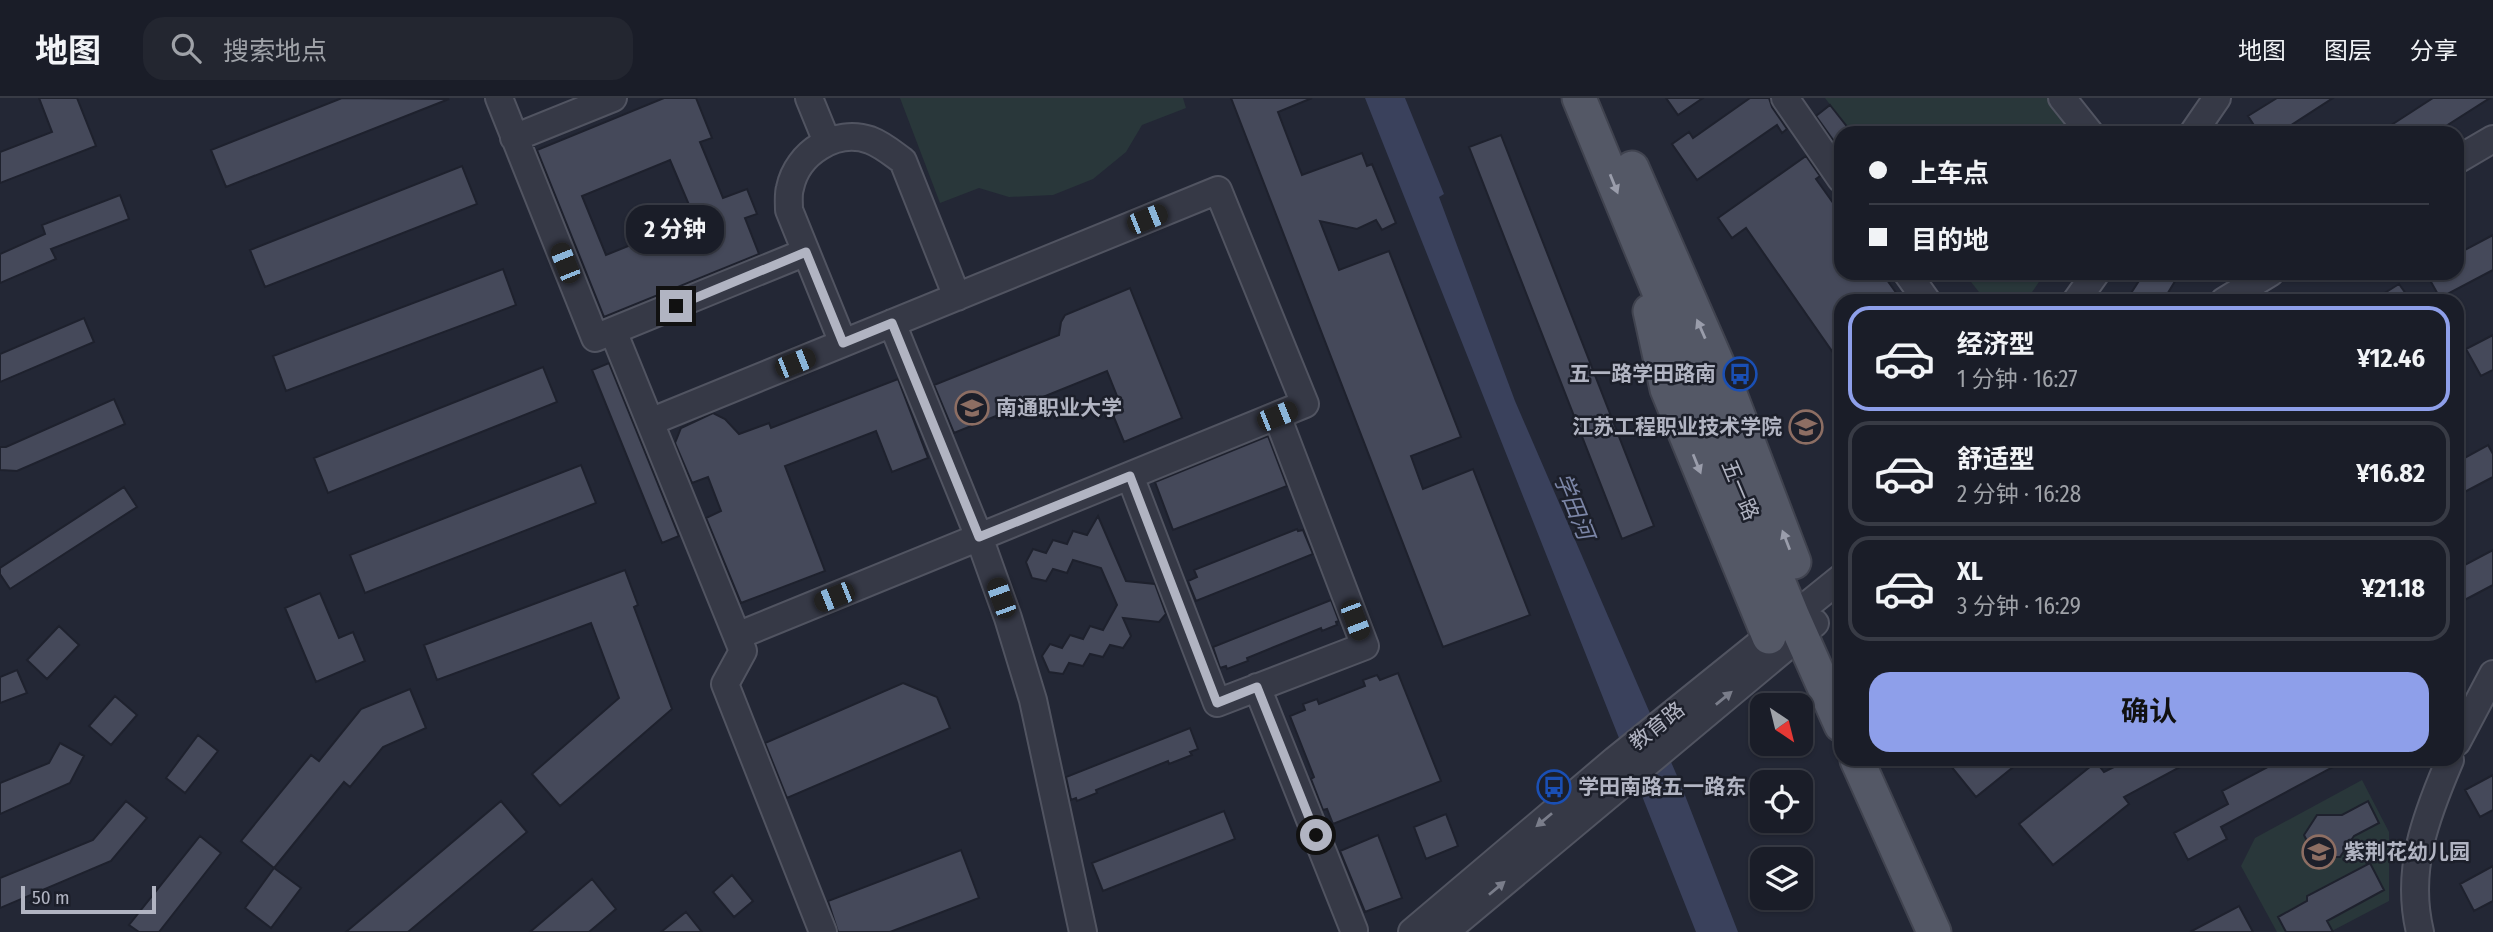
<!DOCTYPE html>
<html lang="zh">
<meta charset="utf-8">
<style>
body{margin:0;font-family:"Fira Sans Condensed","Noto Sans SC",sans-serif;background:#232630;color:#f1f3f6;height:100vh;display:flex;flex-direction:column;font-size:26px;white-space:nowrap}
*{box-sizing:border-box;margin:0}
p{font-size:23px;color:#9fa2a8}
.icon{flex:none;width:38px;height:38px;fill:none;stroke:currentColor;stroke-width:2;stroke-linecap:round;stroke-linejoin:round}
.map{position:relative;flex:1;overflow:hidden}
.details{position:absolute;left:1834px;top:196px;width:630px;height:472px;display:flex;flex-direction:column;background:#1a1d28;border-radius:21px;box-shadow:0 2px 5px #0004,0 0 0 2px #383b45}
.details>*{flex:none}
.top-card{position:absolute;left:1834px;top:28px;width:630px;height:154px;border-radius:21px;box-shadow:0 2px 5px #0004,0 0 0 2px #383b45;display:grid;align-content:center;height:154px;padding:0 35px;background:#1a1d28}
.needle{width:46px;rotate:145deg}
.tools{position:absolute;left:1750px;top:595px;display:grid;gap:14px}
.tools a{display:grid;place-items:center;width:63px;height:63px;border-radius:14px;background:#1a1d28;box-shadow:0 2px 5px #0004,0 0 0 2px #383b45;font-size:35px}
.scale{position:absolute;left:21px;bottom:18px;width:135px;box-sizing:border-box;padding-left:7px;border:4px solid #b1b4c2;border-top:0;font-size:19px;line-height:24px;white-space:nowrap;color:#b1b4c2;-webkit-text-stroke:5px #1c1f2a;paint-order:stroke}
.end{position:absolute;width:32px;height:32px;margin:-16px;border:9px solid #b1b4c2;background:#111;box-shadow:0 0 0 4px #111}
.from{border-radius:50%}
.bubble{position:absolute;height:49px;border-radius:21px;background:#1a1d28;box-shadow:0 2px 5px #0004,0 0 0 2px #383b45;font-size:23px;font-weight:700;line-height:49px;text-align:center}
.car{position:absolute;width:21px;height:42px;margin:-21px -10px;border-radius:9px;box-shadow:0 0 5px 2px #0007;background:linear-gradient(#222 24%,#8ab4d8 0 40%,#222 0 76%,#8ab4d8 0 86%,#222 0)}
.top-card b{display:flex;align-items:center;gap:24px;height:66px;font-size:26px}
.top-card b+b{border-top:2px solid #383b45}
.top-card i{width:18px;height:18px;background:#f1f3f6}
ul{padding:12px 0 0;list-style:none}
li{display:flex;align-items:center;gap:21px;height:105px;margin:0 14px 10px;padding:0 21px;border:4px solid #383b45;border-radius:21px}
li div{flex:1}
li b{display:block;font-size:26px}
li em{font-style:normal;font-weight:700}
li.current{border-color:#8e9fea}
li>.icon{width:63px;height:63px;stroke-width:1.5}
.action{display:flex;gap:14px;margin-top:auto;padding:14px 35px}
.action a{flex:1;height:80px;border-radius:21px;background:#8e9fea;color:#111;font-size:28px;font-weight:700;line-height:80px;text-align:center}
header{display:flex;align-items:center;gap:42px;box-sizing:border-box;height:98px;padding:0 35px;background:#1a1d28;border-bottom:2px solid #383b45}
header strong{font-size:33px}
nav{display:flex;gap:38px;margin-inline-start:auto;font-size:24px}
.search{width:490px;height:63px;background:#232630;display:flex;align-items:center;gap:18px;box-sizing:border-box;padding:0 24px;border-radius:21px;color:#9fa2a8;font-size:26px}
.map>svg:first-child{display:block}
.green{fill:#29373a;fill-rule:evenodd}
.water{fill:#3a415c}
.building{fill:#45495a;stroke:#1e212d;stroke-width:2;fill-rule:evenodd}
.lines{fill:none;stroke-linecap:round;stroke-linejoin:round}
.minor-casing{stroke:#515461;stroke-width:30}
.major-casing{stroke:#40434f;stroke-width:37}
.minor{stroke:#363946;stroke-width:26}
.major{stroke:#545866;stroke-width:33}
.oneway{fill:#9a9dab}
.oneway2{fill:#7a7d8a}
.route{stroke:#b1b4c2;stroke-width:9}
.labels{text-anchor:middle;stroke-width:5;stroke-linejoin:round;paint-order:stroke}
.poi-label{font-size:21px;font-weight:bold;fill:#b1b4c2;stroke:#1c1f2a;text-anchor:start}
.street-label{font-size:21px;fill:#b1b4c2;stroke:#1c1f2a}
.water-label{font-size:23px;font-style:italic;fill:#7c86a7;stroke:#1c1f2a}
</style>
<header>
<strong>地图</strong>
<div class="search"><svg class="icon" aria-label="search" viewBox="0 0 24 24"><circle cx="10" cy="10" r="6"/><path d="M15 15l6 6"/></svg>搜索地点</div>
<nav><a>地图</a><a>图层</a><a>分享</a></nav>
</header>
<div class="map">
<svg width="2493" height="834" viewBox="0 0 2493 834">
<rect width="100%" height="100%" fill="#232735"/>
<path class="green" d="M 900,0 L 1183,0 L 1186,10 L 1142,27 L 1126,54 L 1093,81 L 1053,97 L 1009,99 L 979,90 L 940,105 Z
M 1825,0 L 2054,0 L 2082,35 L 1852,35 Z
M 1964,175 L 2045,175 L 2026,203 L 1986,203 Z
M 2362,682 L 2389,734 L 2389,803 L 2330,834 L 2327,823 L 2369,765 L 2306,799 L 2307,803 L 2278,819 L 2286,834 L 2277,834 L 2241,768 L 2255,740 ZM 2367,703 L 2379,725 L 2315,759 L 2304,737 L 2317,717 L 2342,717 Z"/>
<path class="water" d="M 1365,0 L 1405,0 L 1444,96 L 1439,99 L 1515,303 L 1681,687 L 1738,834 L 1696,834 Z"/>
<path class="building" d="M 39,0 L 77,0 L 96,48 L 0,85 L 0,54 L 52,34 Z
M 342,0 L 449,1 L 226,89 L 211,52 Z
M 664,0 L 696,0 L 712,40 L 700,44 L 723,100 L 747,91 L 757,116 L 745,120 L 759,156 L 604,219 L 537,52 ZM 670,62 L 695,121 L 606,157 L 582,98 Z
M 1231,0 L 1312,0 L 1278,14 L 1302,77 L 1362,55 L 1367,68 L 1372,66 L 1396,125 L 1382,132 L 1376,122 L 1357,131 L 1320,123 L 1339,172 L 1389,153 L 1461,339 L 1411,358 L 1423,391 L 1473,371 L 1530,517 L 1443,549 Z
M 1666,0 L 1703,0 L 1678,17 Z
M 1750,0 L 1769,0 L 1772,9 L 1787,31 L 1782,35 L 1777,27 L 1697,82 L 1672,46 L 1689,34 L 1693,40 Z
M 2277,0 L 2333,0 L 2279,35 L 2259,35 L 2248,18 Z
M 2433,0 L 2490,0 L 2435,35 L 2379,35 Z
M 1830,7 L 1852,35 L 1841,35 L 1841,53 L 1816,18 Z
M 1501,37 L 1654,428 L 1622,441 L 1469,49 Z
M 1806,58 L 1820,78 L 1816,81 L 1841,116 L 1841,175 L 1882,175 L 1902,203 L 1841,203 L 1841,266 L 1746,130 L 1732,140 L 1718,120 Z
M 462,68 L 477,106 L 265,189 L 250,152 Z
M 120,97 L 129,121 L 51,151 L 56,161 L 0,185 L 0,156 L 45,136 L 42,127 Z
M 2493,137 L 2493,172 L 2440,200 L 2426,175 L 2457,175 L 2457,156 Z
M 503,171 L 516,207 L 286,293 L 273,258 Z
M 2144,175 L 2180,175 L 2163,203 L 2126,203 Z
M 2399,186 L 2411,203 L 2372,203 Z
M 1130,190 L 1182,320 L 1124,344 L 1113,317 L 1123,313 L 1107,273 L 954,335 L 934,287 L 1059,237 L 1061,224 L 1065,217 Z
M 84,220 L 94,244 L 0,284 L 0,256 Z
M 2493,237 L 2493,272 L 2481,278 L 2466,251 Z
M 609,265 L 679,438 L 662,445 L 592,272 Z
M 543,269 L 557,304 L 328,395 L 314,360 Z
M 898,281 L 928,360 L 892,374 L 876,333 L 785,368 L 825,473 L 741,505 L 706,420 L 721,413 L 708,379 L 692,385 L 675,345 L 681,330 L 713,315 L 725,321 L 739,336 L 769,325 L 771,330 Z
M 114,301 L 125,326 L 17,373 L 0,372 L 0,349 L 6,349 Z
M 1268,338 L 1287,388 L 1173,432 L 1155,384 Z
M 2488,347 L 2493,356 L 2493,379 L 2457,398 L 2457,364 Z
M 581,367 L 596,405 L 365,495 L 350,457 Z
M 124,389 L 137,409 L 10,491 L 0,476 L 0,470 Z
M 1098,418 L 1126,483 L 1155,486 L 1166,516 L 1159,524 L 1123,520 L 1131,538 L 1123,550 L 1110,547 L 1103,559 L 1090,556 L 1083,568 L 1069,565 L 1063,576 L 1049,574 L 1042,558 L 1050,546 L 1062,550 L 1070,537 L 1083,541 L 1090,528 L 1103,532 L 1117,507 L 1101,470 L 1073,462 L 1067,475 L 1053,471 L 1046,483 L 1032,480 L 1026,464 L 1033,451 L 1046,455 L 1053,442 L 1067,446 L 1073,433 L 1087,437 Z
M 1297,431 L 1298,433 L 1303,432 L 1313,456 L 1196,503 L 1188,483 L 1197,479 L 1194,472 Z
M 2493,452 L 2493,487 L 2457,506 L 2457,471 Z
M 625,472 L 638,507 L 634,509 L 672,611 L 560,708 L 532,676 L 619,600 L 591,525 L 437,582 L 424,547 Z
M 320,495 L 339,540 L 353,534 L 365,563 L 316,584 L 285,510 Z
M 1331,502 L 1339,523 L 1336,524 L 1337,527 L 1322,533 L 1321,530 L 1247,560 L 1248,563 L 1227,571 L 1226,568 L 1220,570 L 1213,549 Z
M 59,528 L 79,547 L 47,581 L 27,562 Z
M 17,572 L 27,595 L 0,605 L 0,579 Z
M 1398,575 L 1441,683 L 1333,726 L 1327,711 L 1323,712 L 1311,681 L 1314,679 L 1290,618 L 1305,612 L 1303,606 L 1317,601 L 1319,606 L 1365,588 L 1363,582 L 1377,577 L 1380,582 Z
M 903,585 L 937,599 L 950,630 L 787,700 L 765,645 Z
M 410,591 L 426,630 L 383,649 L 350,689 L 344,684 L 274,770 L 241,743 L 311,657 L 319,663 L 361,611 Z
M 115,598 L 137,617 L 111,647 L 89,628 Z
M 1190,630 L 1198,651 L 1190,654 L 1192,657 L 1169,666 L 1168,663 L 1096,692 L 1097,695 L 1077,703 L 1076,700 L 1071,702 L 1066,679 Z
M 198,637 L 218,653 L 185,695 L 166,680 Z
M 60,645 L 84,658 L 70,685 L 0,716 L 0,685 L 49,665 Z
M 1946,662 L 2022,662 L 1976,699 Z
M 2128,662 L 2193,662 L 2124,699 L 2129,706 L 2053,767 L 2019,726 L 2096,664 L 2104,674 Z
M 2281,662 L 2346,662 L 2221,729 L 2227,741 L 2188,762 L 2174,735 L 2228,706 L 2222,693 Z
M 2493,677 L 2493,712 L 2480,719 L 2465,692 Z
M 126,703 L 147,720 L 111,763 L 0,810 L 0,780 L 93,742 Z
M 501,703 L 527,734 L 408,834 L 346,834 Z
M 2368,703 L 2379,725 L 2354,738 L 2340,759 L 2315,759 L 2304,737 L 2317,717 L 2342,717 Z
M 1224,713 L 1235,741 L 1103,793 L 1092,765 Z
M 1446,716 L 1458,748 L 1426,761 L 1414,729 Z
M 1378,737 L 1402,800 L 1365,814 L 1340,753 Z
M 200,738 L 221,755 L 159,834 L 139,834 L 129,827 Z
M 961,752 L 979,800 L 890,834 L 838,834 L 828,803 Z
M 2370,765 L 2384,792 L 2327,823 L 2333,834 L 2286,834 L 2278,819 L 2307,803 L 2307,798 Z
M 2493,768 L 2493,803 L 2474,813 L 2460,786 Z
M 274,770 L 301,790 L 271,830 L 245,810 Z
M 732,777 L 753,803 L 734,819 L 713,794 Z
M 592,781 L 616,811 L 589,834 L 530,834 Z
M 2239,808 L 2253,834 L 2190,834 Z
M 686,814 L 702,834 L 661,834 Z"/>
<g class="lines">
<defs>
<path id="minor" d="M 499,0 L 595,240 L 806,154
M 809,0 L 827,44
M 1785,0 L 1841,81
M 2062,0 L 2090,35
M 2193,35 L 2217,0
M 514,40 L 613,0
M 2457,62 L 2493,41
M 1907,175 L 1927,203
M 2076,203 L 2096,175
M 2224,203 L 2270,175
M 892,225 L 979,439 L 1008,520 L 1033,602 L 1083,834
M 613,233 L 743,553 L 725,586 L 823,834
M 843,245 L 789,112 C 789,105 788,96 790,90 C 797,55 836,30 870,42 C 883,47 892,55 903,63 L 957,199
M 650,324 L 1218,92 L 1305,306 L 737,538
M 1130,378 L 1217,605 L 1365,548 L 1277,318
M 1257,589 L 1354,832
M 2457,644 L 2493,576
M 1412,834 L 1615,662 L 1841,480
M 1445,834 L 1815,525
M 2420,834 C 2405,772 2426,718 2450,662"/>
<path id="major" d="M 1579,0 L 1793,519 L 1841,627
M 1632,70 L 1725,283 L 1794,464
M 1650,213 L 1667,291 L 1769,539
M 1857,662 L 1934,834"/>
</defs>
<use href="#minor" class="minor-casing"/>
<use href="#major" class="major-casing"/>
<use href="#minor" class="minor"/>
<use href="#major" class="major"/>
</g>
<defs><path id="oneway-solid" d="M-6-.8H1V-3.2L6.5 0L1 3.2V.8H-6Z" transform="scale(1.75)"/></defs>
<g class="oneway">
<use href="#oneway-solid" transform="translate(1614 86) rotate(68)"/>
<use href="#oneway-solid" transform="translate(1701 231) rotate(-114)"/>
<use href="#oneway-solid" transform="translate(1697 366) rotate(68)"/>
<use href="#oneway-solid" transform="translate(1786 442) rotate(-111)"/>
</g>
<g class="oneway2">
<use href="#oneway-solid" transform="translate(1724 600) rotate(-39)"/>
<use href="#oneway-solid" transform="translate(1544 722) rotate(140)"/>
<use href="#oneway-solid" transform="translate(1497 790) rotate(-40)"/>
</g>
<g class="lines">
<path class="route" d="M 676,208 L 806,154 L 843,245 L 892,225 L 979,439 L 1130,378 L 1217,605 L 1257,589 L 1316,737"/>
</g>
<defs>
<symbol id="bus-ring" viewBox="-11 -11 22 22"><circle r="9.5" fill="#1c1f2a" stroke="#1a4fb4" stroke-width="1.5"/><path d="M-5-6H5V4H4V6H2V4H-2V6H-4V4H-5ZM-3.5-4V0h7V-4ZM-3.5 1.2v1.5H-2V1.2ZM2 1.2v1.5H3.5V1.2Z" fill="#1a4fb4"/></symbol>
<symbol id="university-ring" viewBox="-11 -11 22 22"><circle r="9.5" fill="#1c1f2a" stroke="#8d6e63" stroke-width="1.5"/><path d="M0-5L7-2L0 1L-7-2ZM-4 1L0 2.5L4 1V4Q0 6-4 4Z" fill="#8d6e63"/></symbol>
<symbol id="school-ring" viewBox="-11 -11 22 22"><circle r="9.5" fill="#1c1f2a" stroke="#8d6e63" stroke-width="1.5"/><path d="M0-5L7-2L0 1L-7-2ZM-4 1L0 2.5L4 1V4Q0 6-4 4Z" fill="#8d6e63"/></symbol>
</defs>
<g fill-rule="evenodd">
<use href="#bus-ring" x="1721" y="257" width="38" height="38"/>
<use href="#university-ring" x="953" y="291" width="38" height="38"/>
<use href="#university-ring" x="1787" y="310" width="38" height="38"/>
<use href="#bus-ring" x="1535" y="670" width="38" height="38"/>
<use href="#school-ring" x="2300" y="735" width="38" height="38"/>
</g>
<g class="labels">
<g class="poi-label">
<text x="1716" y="283" text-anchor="end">五一路学田路南</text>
<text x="996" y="317">南通职业大学</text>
<text x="1782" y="336" text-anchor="end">江苏工程职业技术学院</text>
<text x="1578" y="696">学田南路五一路东</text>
<text x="2344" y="761">紫荆花幼儿园</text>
</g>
<g class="street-label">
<text transform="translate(1740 392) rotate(67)" y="7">五一路</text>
<text transform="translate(1657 628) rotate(-38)" y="7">教育路</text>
</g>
<g class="water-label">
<text transform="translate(1574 408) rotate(68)" y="8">学田河</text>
</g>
</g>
</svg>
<div class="tools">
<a><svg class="needle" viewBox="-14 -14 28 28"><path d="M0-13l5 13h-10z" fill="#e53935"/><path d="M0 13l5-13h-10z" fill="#9fa2a8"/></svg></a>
<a><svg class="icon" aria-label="locate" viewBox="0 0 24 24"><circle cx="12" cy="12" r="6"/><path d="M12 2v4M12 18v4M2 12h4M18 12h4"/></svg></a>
<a><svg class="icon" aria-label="layers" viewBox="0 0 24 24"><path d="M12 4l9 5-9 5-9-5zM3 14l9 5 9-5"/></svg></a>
</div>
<div class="scale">50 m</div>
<i class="end from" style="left:1316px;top:737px"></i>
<i class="end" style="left:676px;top:208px"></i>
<div class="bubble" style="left:626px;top:107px;width:98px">2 分钟</div>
<i class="car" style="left:1147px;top:121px;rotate:68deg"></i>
<i class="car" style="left:565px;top:165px;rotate:338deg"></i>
<i class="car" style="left:795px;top:265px;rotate:68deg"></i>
<i class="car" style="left:1277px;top:318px;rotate:68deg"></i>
<i class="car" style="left:834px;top:499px;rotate:248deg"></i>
<i class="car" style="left:1001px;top:500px;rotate:340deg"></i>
<i class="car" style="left:1355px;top:522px;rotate:159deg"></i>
<div class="top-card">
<b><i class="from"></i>上车点</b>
<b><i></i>目的地</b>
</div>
<section class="details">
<ul>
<li class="current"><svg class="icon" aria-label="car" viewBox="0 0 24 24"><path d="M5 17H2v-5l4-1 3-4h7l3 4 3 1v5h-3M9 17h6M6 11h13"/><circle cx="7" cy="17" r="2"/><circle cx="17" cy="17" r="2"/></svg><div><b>经济型</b><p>1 分钟 · 16:27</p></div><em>¥12.46</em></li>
<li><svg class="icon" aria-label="car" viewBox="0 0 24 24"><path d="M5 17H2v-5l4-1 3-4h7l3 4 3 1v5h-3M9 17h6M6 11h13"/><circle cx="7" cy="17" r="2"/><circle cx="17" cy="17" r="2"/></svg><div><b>舒适型</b><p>2 分钟 · 16:28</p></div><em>¥16.82</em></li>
<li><svg class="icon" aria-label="car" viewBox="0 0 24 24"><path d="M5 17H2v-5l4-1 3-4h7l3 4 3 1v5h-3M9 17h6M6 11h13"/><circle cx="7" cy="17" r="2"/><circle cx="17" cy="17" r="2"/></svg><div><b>XL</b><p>3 分钟 · 16:29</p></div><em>¥21.18</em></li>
</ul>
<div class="action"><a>确认</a></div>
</section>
</div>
